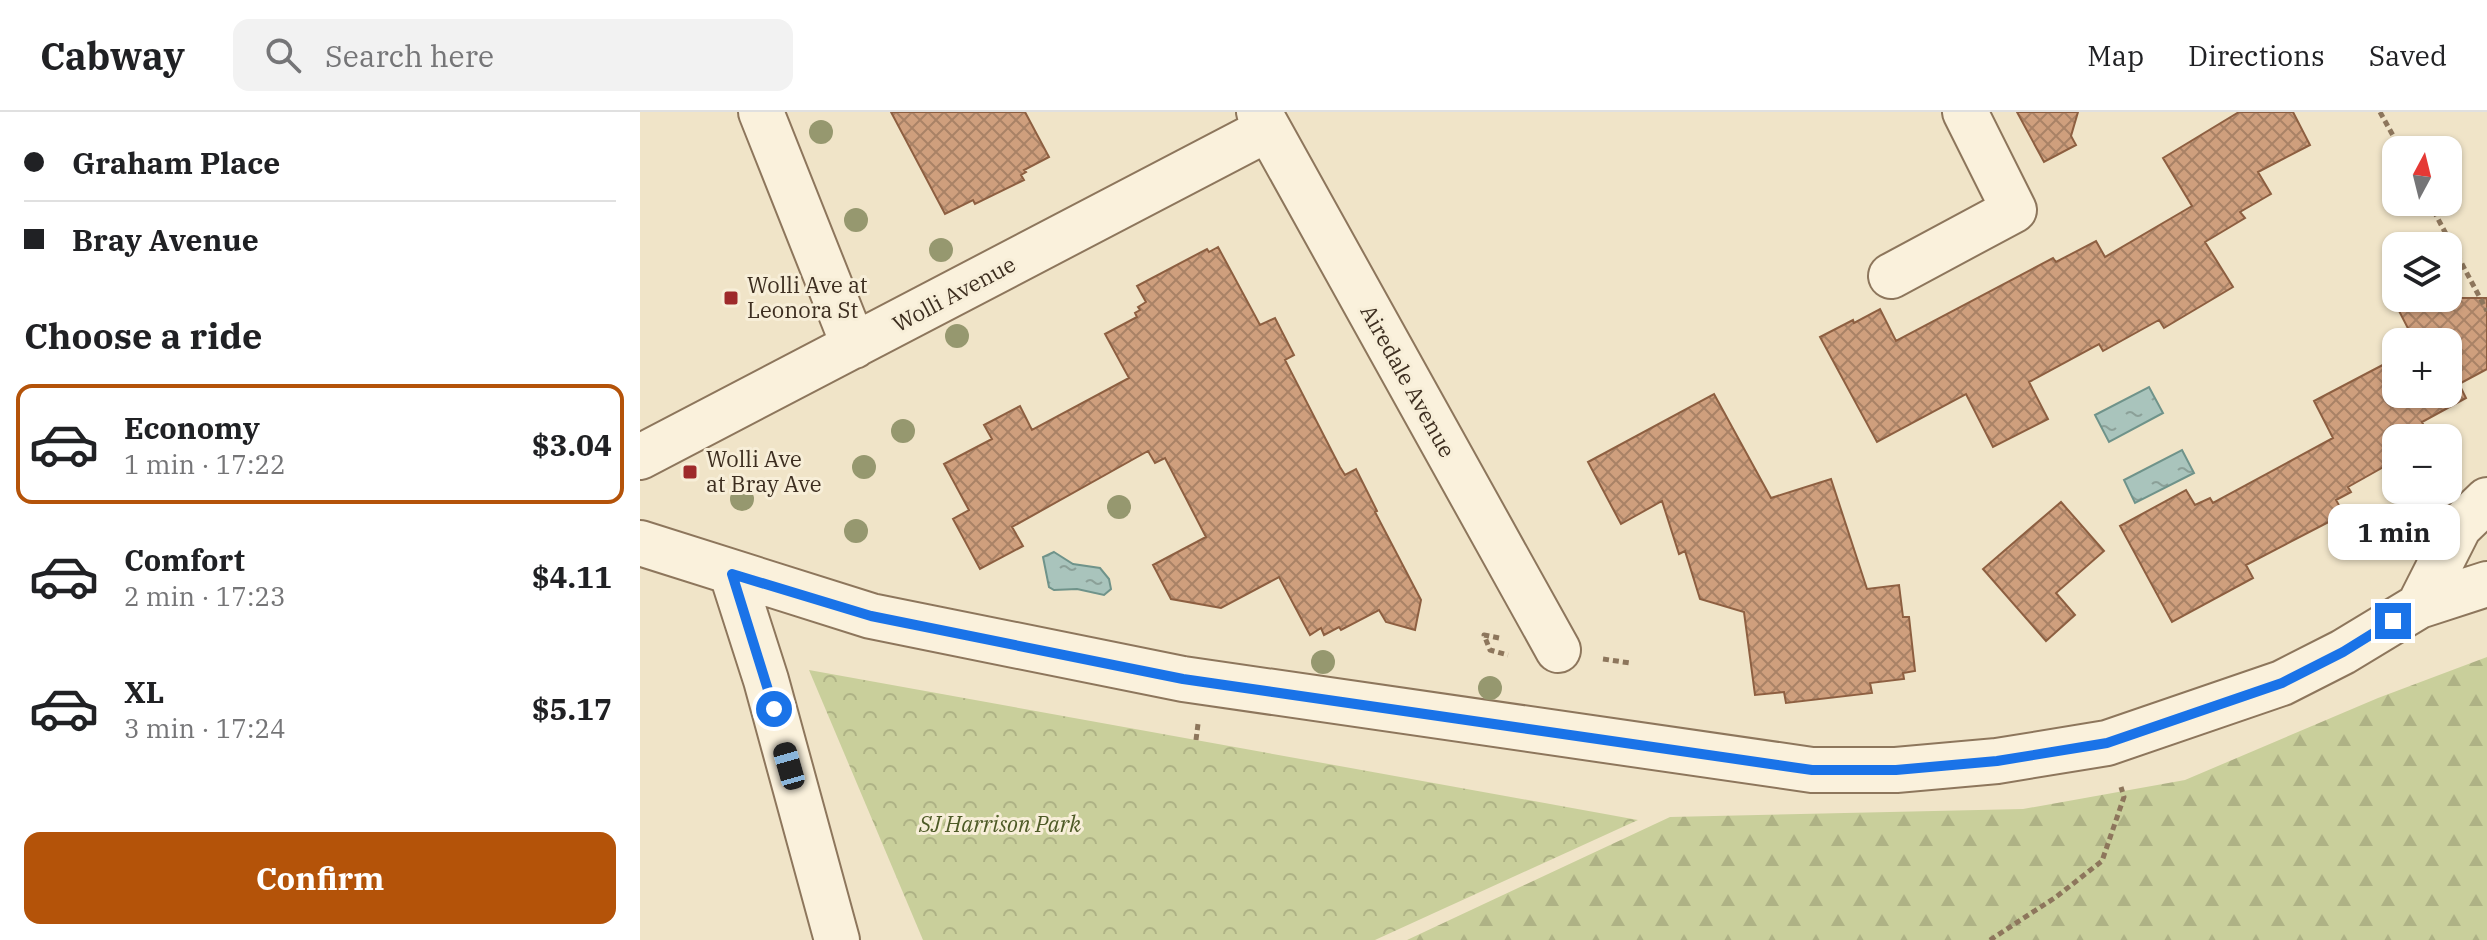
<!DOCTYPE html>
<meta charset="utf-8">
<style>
body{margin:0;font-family:"IBM Plex Serif",serif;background:#f2f2f2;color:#202124;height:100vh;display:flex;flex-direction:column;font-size:30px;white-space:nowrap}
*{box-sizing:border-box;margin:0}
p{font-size:26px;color:#757577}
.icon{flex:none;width:44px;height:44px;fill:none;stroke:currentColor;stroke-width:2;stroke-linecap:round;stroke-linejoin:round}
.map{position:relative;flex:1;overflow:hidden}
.sheet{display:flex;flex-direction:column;background:#fff;width:640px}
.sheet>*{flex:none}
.hud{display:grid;align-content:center;height:176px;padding:0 24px;background:#fff}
.needle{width:52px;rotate:7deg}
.controls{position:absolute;left:1742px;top:24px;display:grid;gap:16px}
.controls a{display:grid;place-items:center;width:80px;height:80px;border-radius:16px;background:#fff;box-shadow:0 2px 6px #0004;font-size:40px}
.end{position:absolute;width:36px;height:36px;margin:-18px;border:10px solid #1a73e8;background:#fff;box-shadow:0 0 0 4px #fff}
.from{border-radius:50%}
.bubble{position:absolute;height:56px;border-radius:16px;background:#fff;box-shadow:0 2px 6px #0004;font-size:26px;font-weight:700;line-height:56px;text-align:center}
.car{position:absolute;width:24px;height:48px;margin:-24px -12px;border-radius:10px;box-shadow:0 0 6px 2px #0007;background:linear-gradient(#222 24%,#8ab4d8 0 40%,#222 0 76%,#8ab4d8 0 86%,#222 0)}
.hud b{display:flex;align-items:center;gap:28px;height:76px;font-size:30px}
.hud b+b{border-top:2px solid #e0e0e0}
.hud i{width:20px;height:20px;background:#202124}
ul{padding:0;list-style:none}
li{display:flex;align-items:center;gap:24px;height:120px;margin:0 16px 12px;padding:0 8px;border:4px solid transparent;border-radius:16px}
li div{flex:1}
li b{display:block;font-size:30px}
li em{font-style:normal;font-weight:700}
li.selected{border-color:#b45309}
li>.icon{width:72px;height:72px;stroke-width:1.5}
h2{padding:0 24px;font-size:36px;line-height:96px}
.cta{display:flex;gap:16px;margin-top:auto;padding:16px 24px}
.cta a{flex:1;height:92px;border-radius:16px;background:#b45309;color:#fff;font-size:32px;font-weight:700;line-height:92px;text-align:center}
header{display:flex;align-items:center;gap:48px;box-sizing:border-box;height:112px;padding:0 40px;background:#fff;border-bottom:2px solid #e0e0e0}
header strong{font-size:38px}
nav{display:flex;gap:44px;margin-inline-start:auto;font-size:28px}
.search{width:560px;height:72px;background:#f2f2f2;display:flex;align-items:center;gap:20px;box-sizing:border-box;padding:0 28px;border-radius:16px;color:#757577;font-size:30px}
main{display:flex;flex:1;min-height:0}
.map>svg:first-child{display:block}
.forest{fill:url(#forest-firs)}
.park{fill:url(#park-crowns)}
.water{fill:url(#water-ripples);stroke:#6f938a;stroke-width:2}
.building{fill:url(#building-cross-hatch);stroke:#8d5f41;stroke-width:2}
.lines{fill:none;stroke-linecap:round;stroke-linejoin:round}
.minor-casing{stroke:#8d765c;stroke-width:48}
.path{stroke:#8d765c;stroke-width:5;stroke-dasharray:6 4;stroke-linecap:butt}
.minor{stroke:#faf1dc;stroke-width:44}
.tree{fill:#96986f}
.route{stroke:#1a73e8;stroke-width:10}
.poi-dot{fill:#9e2a2b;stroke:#f7eed8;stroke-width:3}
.labels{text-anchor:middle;stroke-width:6;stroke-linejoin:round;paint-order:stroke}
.poi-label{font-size:22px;fill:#3d2e20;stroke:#f7eed8;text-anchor:start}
.street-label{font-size:22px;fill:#3d2e20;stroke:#f7eed8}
.park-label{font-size:22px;font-style:italic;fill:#4d5a26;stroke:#f7eed8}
</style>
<header>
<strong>Cabway</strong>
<div class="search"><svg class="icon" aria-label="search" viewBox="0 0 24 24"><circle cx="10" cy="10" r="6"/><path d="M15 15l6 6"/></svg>Search here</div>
<nav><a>Map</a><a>Directions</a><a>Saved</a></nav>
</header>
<main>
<section class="sheet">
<div class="hud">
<b><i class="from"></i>Graham Place</b>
<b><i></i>Bray Avenue</b>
</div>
<h2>Choose a ride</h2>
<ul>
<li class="selected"><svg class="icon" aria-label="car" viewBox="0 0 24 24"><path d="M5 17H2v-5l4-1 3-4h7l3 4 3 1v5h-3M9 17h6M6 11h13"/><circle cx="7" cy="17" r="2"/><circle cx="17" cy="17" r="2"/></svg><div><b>Economy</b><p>1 min · 17:22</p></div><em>$3.04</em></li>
<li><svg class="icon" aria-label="car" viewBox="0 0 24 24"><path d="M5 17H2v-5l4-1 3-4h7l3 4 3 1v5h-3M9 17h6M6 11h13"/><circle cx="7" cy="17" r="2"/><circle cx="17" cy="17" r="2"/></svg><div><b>Comfort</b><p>2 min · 17:23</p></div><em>$4.11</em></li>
<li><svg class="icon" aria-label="car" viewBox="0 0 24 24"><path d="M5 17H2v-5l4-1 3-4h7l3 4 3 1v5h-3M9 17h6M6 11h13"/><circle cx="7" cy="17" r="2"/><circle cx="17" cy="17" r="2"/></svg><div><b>XL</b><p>3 min · 17:24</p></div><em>$5.17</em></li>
</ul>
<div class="cta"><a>Confirm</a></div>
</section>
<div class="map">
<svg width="1847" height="828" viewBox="0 0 1847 828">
<defs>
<pattern id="forest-firs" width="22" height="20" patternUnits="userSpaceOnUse" patternTransform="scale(2)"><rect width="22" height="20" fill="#c9cf9b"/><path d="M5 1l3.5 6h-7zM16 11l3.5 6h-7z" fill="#aeb285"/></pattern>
<pattern id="park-crowns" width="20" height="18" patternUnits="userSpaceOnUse" patternTransform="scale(2)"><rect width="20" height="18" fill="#c9cf9b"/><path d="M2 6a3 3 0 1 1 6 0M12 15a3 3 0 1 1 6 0" fill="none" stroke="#aeb285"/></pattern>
<pattern id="water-ripples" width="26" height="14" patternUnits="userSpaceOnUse" patternTransform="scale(2)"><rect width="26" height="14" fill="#a9c4bc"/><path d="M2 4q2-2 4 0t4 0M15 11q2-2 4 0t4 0" fill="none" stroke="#8ba098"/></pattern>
<pattern id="building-cross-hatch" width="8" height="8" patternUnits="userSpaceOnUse" patternTransform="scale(2)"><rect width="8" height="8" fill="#cf9f7d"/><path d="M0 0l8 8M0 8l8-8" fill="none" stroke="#a98266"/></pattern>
</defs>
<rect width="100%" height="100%" fill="#f0e4c8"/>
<path class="forest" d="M 1847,545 L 1847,828 L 767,828 L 1030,705 L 1383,697 L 1545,668 L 1738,586 Z"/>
<path class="park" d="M 169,558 L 998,708 L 735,828 L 283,828 Z"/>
<path class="water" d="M 1509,275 L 1523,301 L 1469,330 L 1455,303 Z
M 1542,338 L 1554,361 L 1495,391 L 1484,368 Z
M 414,440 L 433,452 L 460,456 L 469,467 L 471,477 L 464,483 L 437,477 L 414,478 L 409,475 L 403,445 Z"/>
<path class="building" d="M 251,0 L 385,0 L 409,45 L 384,58 L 386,60 L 381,63 L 384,68 L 335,92 L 333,88 L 305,102 Z
M 1377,0 L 1438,0 L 1431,24 L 1436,33 L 1404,50 Z
M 1599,0 L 1653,0 L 1670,33 L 1618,60 L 1631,82 L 1600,100 L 1605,106 L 1565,130 L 1593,175 L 1524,216 L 1519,208 L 1463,239 L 1459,232 L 1389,270 L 1408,307 L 1353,335 L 1326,282 L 1237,330 L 1180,225 L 1213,208 L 1214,211 L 1240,197 L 1256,229 L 1413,146 L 1416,150 L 1456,129 L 1465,145 L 1552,94 L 1523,46 Z
M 578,135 L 620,213 L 635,206 L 654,243 L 645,248 L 700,355 L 705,363 L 716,357 L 737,399 L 735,400 L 781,488 L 775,518 L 746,510 L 739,498 L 701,518 L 699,515 L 684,523 L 681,516 L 670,523 L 639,465 L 581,496 L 531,487 L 513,453 L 566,425 L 525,346 L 515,351 L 508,339 L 372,415 L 383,434 L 340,457 L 313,407 L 329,398 L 304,352 L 352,327 L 344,313 L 380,294 L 392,318 L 489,266 L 465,222 L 497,205 L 495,201 L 500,198 L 498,195 L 506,190 L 497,174 L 567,137 L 569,140 Z
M 1777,186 L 1847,186 L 1847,257 L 1819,272 L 1826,286 L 1782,310 L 1790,326 L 1756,326 L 1756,348 L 1708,375 L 1711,380 L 1696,388 L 1704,402 L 1606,453 L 1613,466 L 1532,510 L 1480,414 L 1546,378 L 1555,393 L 1570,386 L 1573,391 L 1693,326 L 1674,289 L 1756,246 L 1756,282 L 1808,282 L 1808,230 L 1775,230 L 1758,197 Z
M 1074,282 L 1131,386 L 1191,367 L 1227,477 L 1259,473 L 1263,505 L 1269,505 L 1275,559 L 1263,561 L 1264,567 L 1230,571 L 1232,581 L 1146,591 L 1144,580 L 1115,583 L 1104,500 L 1060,487 L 1045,439 L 1039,442 L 1022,389 L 981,412 L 948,350 Z
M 1421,390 L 1464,439 L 1416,481 L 1435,503 L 1406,529 L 1343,457 Z"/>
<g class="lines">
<defs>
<path id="minor" d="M 121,0 L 214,234
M 619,0 L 918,538
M 1251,164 L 1374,98 L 1325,0
M 0,345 L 628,17
M 0,431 L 231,504 L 543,567 L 1172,658 L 1256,658 L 1357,649 L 1467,631 L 1642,571 L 1703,540 L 1779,494 L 1847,472
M 92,462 L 126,568 L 197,828
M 1779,494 L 1819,415 L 1847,388"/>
</defs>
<use href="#minor" class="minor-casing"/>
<path class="path" d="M 1740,0 L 1761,38
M 1789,90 L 1847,199
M 859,526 L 844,523 L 850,538 L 868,543
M 963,547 L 990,551
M 556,628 L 558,612
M 1350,828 L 1416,785 L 1462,749 L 1484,685 L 1481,675"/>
<use href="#minor" class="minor"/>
</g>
<g class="tree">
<circle cx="181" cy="20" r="12"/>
<circle cx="216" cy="108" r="12"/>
<circle cx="301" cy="138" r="12"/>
<circle cx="317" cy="224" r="12"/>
<circle cx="263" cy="319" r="12"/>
<circle cx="224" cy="355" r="12"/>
<circle cx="102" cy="387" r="12"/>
<circle cx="479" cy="395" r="12"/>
<circle cx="216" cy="419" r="12"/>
<circle cx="683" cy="550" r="12"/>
<circle cx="850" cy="576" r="12"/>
</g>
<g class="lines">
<path class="route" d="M 134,597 L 92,462 L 231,504 L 543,567 L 1172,658 L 1256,658 L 1357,649 L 1467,631 L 1642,571 L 1703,540 L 1753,509"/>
</g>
<g class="poi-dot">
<rect x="83" y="178" width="16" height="16" rx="4"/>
<rect x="42" y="352" width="16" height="16" rx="4"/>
</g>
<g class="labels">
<g class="poi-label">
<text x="107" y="181">Wolli Ave at<tspan x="107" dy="25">Leonora St</tspan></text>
<text x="66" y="355">Wolli Ave<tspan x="66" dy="25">at Bray Ave</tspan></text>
</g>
<g class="street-label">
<text transform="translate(314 182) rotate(-28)" y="8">Wolli Avenue</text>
<text transform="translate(768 269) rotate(61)" y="8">Airedale Avenue</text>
</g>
<g class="park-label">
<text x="360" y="720">SJ Harrison Park</text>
</g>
</g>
</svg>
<div class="controls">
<a><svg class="needle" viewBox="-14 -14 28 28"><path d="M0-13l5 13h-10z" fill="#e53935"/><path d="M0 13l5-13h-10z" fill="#757577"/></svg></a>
<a><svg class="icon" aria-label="layers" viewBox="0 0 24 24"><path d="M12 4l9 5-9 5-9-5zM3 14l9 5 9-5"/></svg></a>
<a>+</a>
<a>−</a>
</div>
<i class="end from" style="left:134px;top:597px"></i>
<i class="end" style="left:1753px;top:509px"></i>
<div class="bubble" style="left:1688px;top:392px;width:132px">1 min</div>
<i class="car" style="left:149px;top:654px;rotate:344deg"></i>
</div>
</main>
